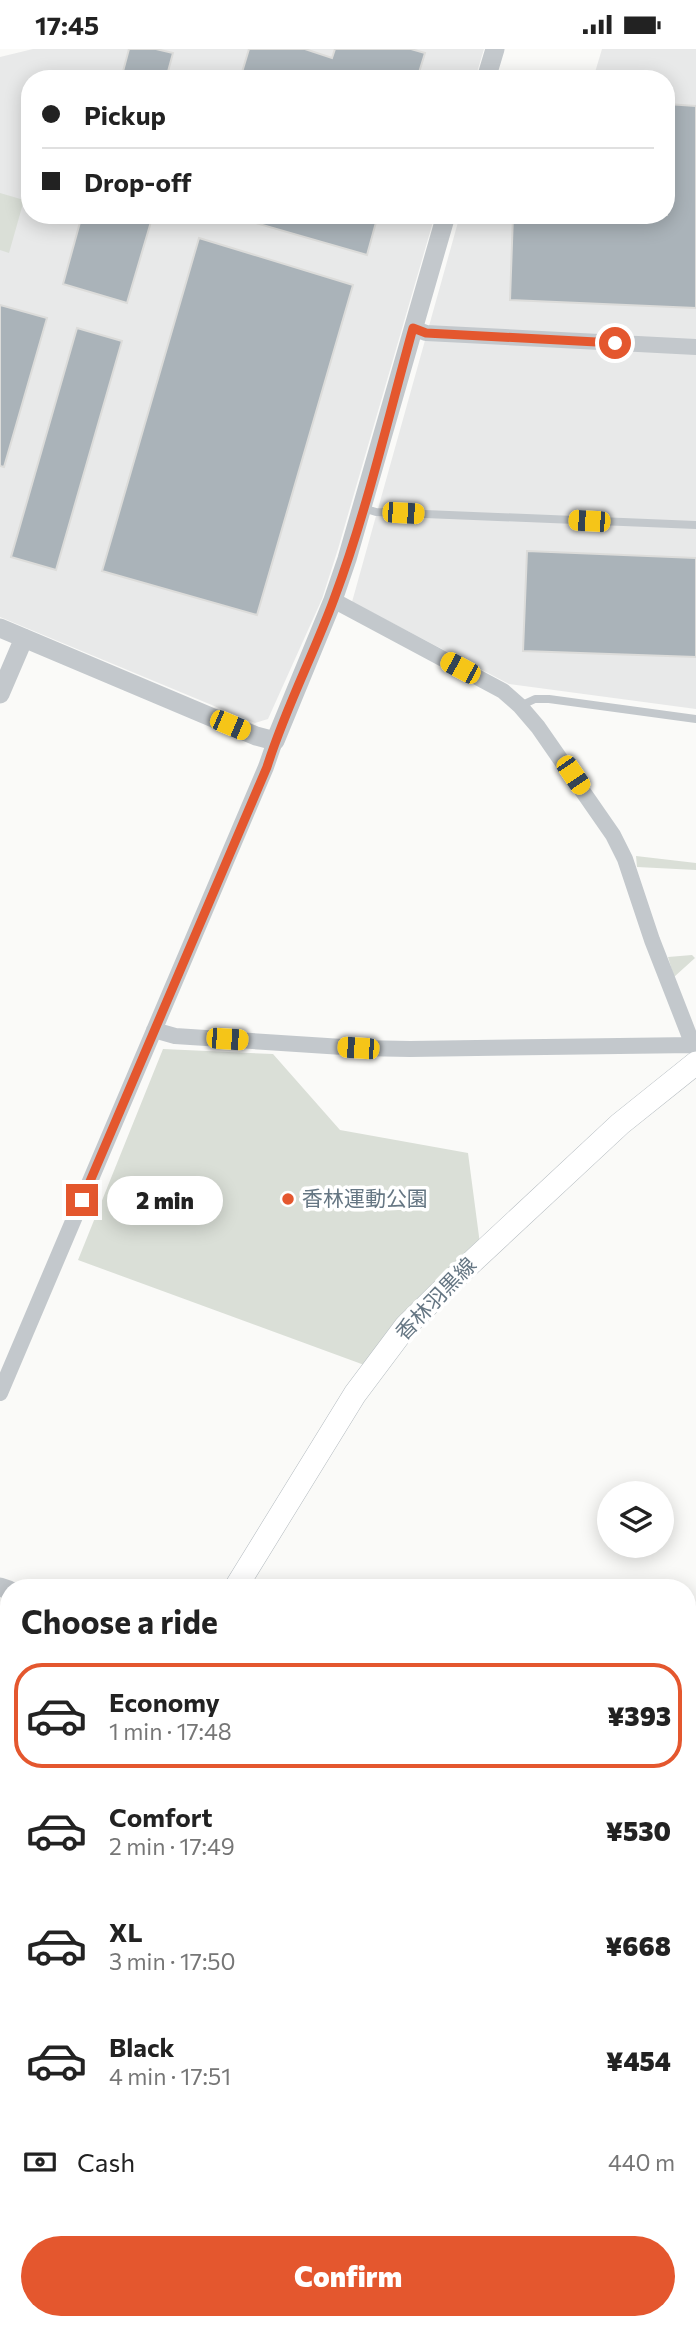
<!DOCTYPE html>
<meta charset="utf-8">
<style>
body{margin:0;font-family:Commissioner,"Noto Sans JP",sans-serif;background:#f2f2f2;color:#222;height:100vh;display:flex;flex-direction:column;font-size:26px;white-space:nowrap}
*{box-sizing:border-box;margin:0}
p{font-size:23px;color:#767676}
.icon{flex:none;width:38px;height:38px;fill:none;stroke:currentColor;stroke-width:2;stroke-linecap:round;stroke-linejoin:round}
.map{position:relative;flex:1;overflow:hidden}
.drawer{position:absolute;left:0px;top:1530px;width:696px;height:751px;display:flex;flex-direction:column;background:#fff;border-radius:28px 28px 0 0;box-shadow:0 4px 18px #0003}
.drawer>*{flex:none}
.guide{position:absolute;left:21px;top:21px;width:654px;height:154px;border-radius:28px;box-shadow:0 4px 18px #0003;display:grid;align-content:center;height:154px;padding:0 21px;background:#fff}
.buttons{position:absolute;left:597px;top:1432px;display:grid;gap:14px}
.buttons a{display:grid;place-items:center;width:77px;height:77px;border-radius:50%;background:#fff;box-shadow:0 4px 18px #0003;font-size:35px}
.end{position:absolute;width:32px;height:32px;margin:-16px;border:9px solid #e4572e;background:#fff;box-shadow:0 0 0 4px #fff}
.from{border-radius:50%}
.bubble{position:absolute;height:49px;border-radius:24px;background:#fff;box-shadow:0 4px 18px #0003;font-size:23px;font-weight:800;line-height:49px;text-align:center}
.car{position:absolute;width:21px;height:42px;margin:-21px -10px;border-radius:9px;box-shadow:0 0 5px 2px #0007;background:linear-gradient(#f5c518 24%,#345 0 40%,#f5c518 0 76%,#345 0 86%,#f5c518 0)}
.guide b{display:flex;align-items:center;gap:24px;height:66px;font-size:26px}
.guide b+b{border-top:2px solid #e0e0e0}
.guide i{width:18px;height:18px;background:#222}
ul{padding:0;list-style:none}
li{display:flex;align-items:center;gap:21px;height:105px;margin:0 14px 10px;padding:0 7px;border:4px solid transparent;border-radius:28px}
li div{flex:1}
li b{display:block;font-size:26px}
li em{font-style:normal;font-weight:800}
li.selected{border-color:#e4572e}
li>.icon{width:63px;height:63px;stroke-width:1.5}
h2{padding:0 21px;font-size:32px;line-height:84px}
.pay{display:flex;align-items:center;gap:18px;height:77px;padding:0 21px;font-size:26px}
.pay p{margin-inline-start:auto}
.primary-button{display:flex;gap:14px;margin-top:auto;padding:14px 21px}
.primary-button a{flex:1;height:80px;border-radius:42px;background:#e4572e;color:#fff;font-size:28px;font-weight:800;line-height:80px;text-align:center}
.status{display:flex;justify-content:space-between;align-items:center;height:49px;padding:0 35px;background:#fff;direction:ltr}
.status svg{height:19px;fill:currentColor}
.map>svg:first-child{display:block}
.built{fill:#e8e9e9}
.green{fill:#dadfd7}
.building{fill:#aab3b9;stroke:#dcdcda;stroke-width:2}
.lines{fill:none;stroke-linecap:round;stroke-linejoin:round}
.secondary-casing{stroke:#b3babf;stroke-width:24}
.service{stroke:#c3c8cc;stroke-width:8}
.minor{stroke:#c3c8cc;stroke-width:16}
.tertiary{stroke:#c3c8cc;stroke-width:19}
.secondary{stroke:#fff;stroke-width:23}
.route{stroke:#e4572e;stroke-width:9}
.poi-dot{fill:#e4572e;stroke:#fff;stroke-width:2.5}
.labels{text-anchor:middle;stroke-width:7;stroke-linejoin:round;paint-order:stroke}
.poi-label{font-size:21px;fill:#657683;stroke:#fff;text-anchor:start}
.street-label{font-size:21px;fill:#657683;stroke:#fff}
</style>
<div class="status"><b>17:45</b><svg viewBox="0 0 49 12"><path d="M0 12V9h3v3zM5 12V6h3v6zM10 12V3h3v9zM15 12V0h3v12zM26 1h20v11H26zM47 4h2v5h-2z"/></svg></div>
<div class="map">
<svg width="696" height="2280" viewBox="0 0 696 2280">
<rect width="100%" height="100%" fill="#fafaf8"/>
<path class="built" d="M 33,0 L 484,0 L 475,30 L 30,30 L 30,166 L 435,166 L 338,500 L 322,550 L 268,670 L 255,674 L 0,568 L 0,8 Z
M 602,0 L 696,0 L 696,660 L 509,635 L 352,553 L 460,166 L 667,166 L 667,30 L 593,30 Z"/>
<path class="green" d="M 0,144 L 24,151 L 9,204 L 0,201 Z
M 636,807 L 696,814 L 696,821 L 637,818 Z
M 692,906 L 695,909 L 674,928 L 668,908 Z
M 163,1000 L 273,1005 L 340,1081 L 468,1104 L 480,1195 L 367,1317 L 78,1211 Z"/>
<path class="building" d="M 129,0 L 156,0 L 173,4 L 166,30 L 121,30 Z
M 249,0 L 305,0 L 332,9 L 335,0 L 411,0 L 425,4 L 417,30 L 240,30 Z
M 667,55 L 696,57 L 696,259 L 510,251 L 513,166 L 667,166 Z
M 82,166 L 153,166 L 127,254 L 63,235 Z
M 243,166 L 378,166 L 367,206 L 242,170 Z
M 199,189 L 353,236 L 257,566 L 102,522 Z
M 0,256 L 47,269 L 4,418 L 0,417 Z
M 77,279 L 122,292 L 56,521 L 11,508 Z
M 527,502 L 696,509 L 696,608 L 523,602 Z"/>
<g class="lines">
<defs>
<path id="secondary" d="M 236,1538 L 355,1345 L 406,1277 L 458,1226 L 620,1075 L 696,1014
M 0,1944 L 9,1929"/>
</defs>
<use href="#secondary" class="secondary-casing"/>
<path class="service" d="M 363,459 L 376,463 L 696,476
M 520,657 L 535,650 L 549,650 L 696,670
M 0,1892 L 9,1885"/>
<path class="minor" d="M 413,279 L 426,284 L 696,298
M 333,551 L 503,642 L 520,657 L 538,678 L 613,786 L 625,810 L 652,891 L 693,996 L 696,998
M 154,981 L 175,987 L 358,999 L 410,1000 L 693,996
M 0,1344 L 266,718 L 275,692
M 688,1930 L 696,1916"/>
<path class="tertiary" d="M 486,30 L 495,0
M 0,579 L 256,687 L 275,692 L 333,551 L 347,510 L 446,166
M 0,645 L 24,589
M 0,1538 L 9,1541
M 688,1991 L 696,1997"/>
<use href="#secondary" class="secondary"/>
</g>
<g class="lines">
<path class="route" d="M 82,1151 L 267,718 C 285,660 313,607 334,550 C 367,462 388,369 413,279 L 426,284 L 615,294"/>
</g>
<circle class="poi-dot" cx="288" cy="1150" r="7"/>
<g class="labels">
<g class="poi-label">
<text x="302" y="1157">香林運動公園</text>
</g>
<g class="street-label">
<text transform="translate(436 1250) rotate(-46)" y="7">香林羽黒線</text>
</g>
</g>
</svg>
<div class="buttons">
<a><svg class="icon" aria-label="layers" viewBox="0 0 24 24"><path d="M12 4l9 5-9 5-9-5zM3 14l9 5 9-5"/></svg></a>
</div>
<i class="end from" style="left:615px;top:294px"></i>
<i class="end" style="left:82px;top:1151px"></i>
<div class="bubble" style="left:107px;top:1127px;width:116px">2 min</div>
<i class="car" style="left:403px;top:464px;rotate:93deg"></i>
<i class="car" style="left:589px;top:472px;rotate:273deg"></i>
<i class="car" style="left:460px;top:619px;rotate:298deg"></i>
<i class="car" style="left:230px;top:676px;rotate:113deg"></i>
<i class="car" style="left:573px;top:726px;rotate:146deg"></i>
<i class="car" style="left:227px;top:990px;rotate:94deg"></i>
<i class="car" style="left:358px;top:999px;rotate:274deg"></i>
<div class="guide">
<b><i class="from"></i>Pickup</b>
<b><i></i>Drop-off</b>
</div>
<section class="drawer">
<h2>Choose a ride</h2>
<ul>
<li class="selected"><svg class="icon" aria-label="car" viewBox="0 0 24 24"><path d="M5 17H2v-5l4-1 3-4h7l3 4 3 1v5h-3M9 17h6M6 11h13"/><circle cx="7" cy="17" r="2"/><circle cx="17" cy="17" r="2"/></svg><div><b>Economy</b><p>1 min · 17:48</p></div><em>¥393</em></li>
<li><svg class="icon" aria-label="car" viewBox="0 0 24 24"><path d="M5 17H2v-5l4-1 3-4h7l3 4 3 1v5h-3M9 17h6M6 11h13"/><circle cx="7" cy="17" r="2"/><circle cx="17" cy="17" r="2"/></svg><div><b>Comfort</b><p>2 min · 17:49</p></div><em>¥530</em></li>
<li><svg class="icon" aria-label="car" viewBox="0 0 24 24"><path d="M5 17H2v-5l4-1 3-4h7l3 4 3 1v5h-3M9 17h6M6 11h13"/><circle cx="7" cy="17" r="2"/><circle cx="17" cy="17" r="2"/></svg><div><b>XL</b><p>3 min · 17:50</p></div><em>¥668</em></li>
<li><svg class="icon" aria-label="car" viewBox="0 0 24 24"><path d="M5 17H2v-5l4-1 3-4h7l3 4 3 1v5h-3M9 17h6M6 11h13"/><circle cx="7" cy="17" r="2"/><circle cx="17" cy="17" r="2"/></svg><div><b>Black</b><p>4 min · 17:51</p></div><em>¥454</em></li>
</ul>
<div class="pay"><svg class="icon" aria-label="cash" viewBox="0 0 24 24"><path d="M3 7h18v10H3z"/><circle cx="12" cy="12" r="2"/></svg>Cash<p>440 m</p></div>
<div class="primary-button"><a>Confirm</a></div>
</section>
</div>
